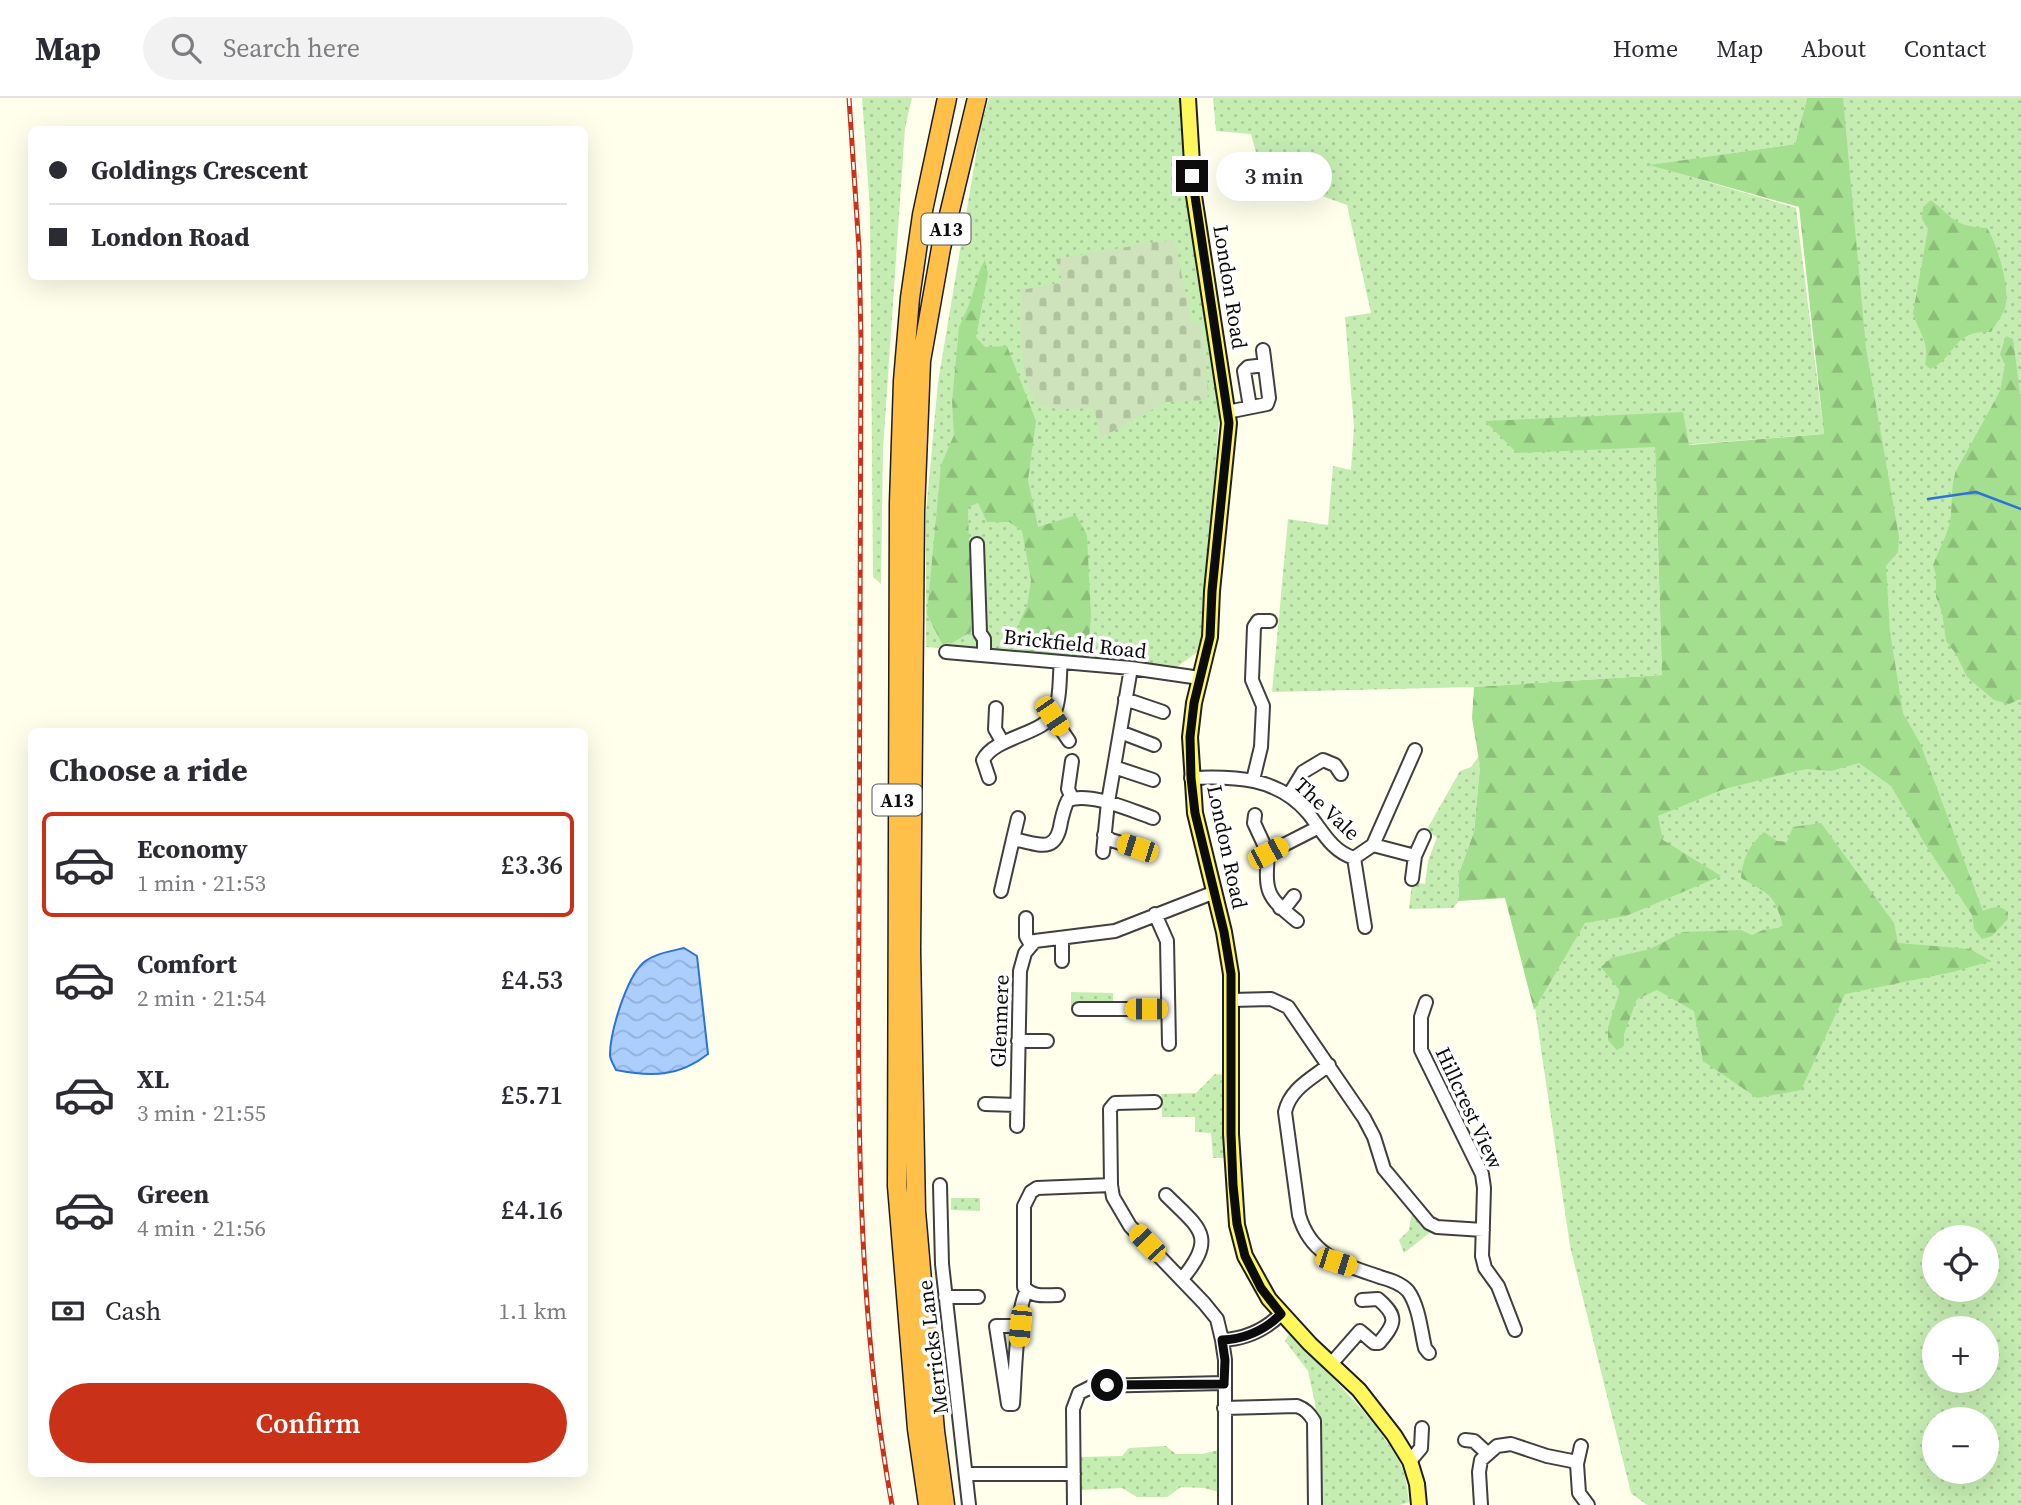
<!DOCTYPE html>
<meta charset="utf-8">
<style>
body{margin:0;font-family:"Source Serif 4",serif;background:#f2f2f3;color:#2b2b33;height:100vh;display:flex;flex-direction:column;font-size:26px;white-space:nowrap}
*{box-sizing:border-box;margin:0}
p{font-size:23px;color:#7c7c81}
.icon{flex:none;width:38px;height:38px;fill:none;stroke:currentColor;stroke-width:2;stroke-linecap:round;stroke-linejoin:round}
.map{position:relative;flex:1;overflow:hidden}
.panel{position:absolute;left:28px;top:630px;width:560px;height:749px;display:flex;flex-direction:column;background:#fff;border-radius:10px;box-shadow:0 7px 28px #0002}
.panel>*{flex:none}
.banner{position:absolute;left:28px;top:28px;width:560px;height:154px;border-radius:10px;box-shadow:0 7px 28px #0002;display:grid;align-content:center;height:154px;padding:0 21px;background:#fff}
.fabs{position:absolute;left:1922px;top:1127px;display:grid;gap:14px}
.fabs a{display:grid;place-items:center;width:77px;height:77px;border-radius:50%;background:#fff;box-shadow:0 7px 28px #0002;font-size:35px}
.end{position:absolute;width:32px;height:32px;margin:-16px;border:9px solid #0c0c0c;background:#fff;box-shadow:0 0 0 4px #fff}
.from{border-radius:50%}
.bubble{position:absolute;height:49px;border-radius:24px;background:#fff;box-shadow:0 7px 28px #0002;font-size:23px;font-weight:600;line-height:49px;text-align:center}
.car{position:absolute;width:21px;height:42px;margin:-21px -10px;border-radius:9px;box-shadow:0 0 5px 2px #0007;background:linear-gradient(#f5c518 24%,#345 0 40%,#f5c518 0 76%,#345 0 86%,#f5c518 0)}
.banner b{display:flex;align-items:center;gap:24px;height:66px;font-size:26px}
.banner b+b{border-top:2px solid #e1e1e2}
.banner i{width:18px;height:18px;background:#2b2b33}
ul{padding:0;list-style:none}
li{display:flex;align-items:center;gap:21px;height:105px;margin:0 14px 10px;padding:0 7px;border:4px solid transparent;border-radius:10px}
li div{flex:1}
li b{display:block;font-size:26px}
li em{font-style:normal;font-weight:600}
li.on{border-color:#c93218}
li>.icon{width:63px;height:63px;stroke-width:1.5}
h2{padding:0 21px;font-size:32px;line-height:84px}
.pay{display:flex;align-items:center;gap:18px;height:77px;padding:0 21px;font-size:26px}
.pay p{margin-inline-start:auto}
.action{display:flex;gap:14px;margin-top:auto;padding:14px 21px}
.action a{flex:1;height:80px;border-radius:42px;background:#c93218;color:#fff;font-size:28px;font-weight:600;line-height:80px;text-align:center}
header{display:flex;align-items:center;gap:42px;box-sizing:border-box;height:98px;padding:0 35px;background:#fff;border-bottom:2px solid #e1e1e2}
header strong{font-size:33px}
nav{display:flex;gap:38px;margin-inline-start:auto;font-size:24px}
.search{width:490px;height:63px;background:#f2f2f3;display:flex;align-items:center;gap:18px;box-sizing:border-box;padding:0 24px;border-radius:38px;color:#7c7c81;font-size:26px}
.map>svg:first-child{display:block}
.green{fill:url(#green-dots);fill-rule:evenodd}
.forest{fill:url(#forest-firs)}
.cemetery{fill:url(#cemetery-stones)}
.water{fill:url(#water-waves);stroke:#2b72d9;stroke-width:2}
.lines{fill:none;stroke-linecap:round;stroke-linejoin:round}
.stream{stroke:#2b72d9;stroke-width:2.5}
.minor-casing{stroke:#3f3f3f;stroke-width:16}
.major-casing{stroke:#1d1d1d;stroke-width:18}
.highway-casing{stroke:#1d1d1d;stroke-width:21}
.minor{stroke:#fff;stroke-width:12}
.major{stroke:#fff75c;stroke-width:14}
.highway{stroke:#ffc04a;stroke-width:18}
.rail-casing{stroke:#c93218;stroke-width:5}
.rail{stroke:#fff;stroke-width:2.5;stroke-dasharray:8;stroke-linecap:butt}
.route{stroke:#0c0c0c;stroke-width:9}
.labels{text-anchor:middle;stroke-width:7;stroke-linejoin:round;paint-order:stroke}
.shield{fill:#fff;stroke:#555;stroke-width:2}
.shield-label{font-size:19px;font-weight:bold;fill:#0c0c0c}
.street-label{font-size:21px;fill:#0c0c0c;stroke:#fff}
</style>
<header>
<strong>Map</strong>
<div class="search"><svg class="icon" aria-label="search" viewBox="0 0 24 24"><circle cx="10" cy="10" r="6"/><path d="M15 15l6 6"/></svg>Search here</div>
<nav><a>Home</a><a>Map</a><a>About</a><a>Contact</a></nav>
</header>
<div class="map">
<svg width="2021" height="1407" viewBox="0 0 2021 1407">
<defs>
<pattern id="green-dots" width="8" height="8" patternUnits="userSpaceOnUse" patternTransform="scale(1.75)"><rect width="8" height="8" fill="#c5edb2"/><path d="M2 2h.1M6 6h.1" fill="none" stroke="#a8ca98" stroke-width="1.8" stroke-linecap="round"/></pattern>
<pattern id="forest-firs" width="22" height="20" patternUnits="userSpaceOnUse" patternTransform="scale(1.75)"><rect width="22" height="20" fill="#a4df8f"/><path d="M5 1l3.5 6h-7zM16 11l3.5 6h-7z" fill="#8cbe7a"/></pattern>
<pattern id="cemetery-stones" width="16" height="16" patternUnits="userSpaceOnUse" patternTransform="scale(1.75)"><rect width="16" height="16" fill="#cee3bb"/><path d="M2 7V4a2 2 0 0 1 4 0v3zM10 15v-3a2 2 0 0 1 4 0v3z" fill="#b0c2a0"/></pattern>
<pattern id="water-waves" width="16" height="10" patternUnits="userSpaceOnUse" patternTransform="scale(1.75)"><rect width="16" height="10" fill="#abcefc"/><path d="M0 5q4-4 8 0t8 0" fill="none" stroke="#92b0d7"/></pattern>
</defs>
<rect width="100%" height="100%" fill="#ffffec"/>
<path class="green" d="M 862,0 L 912,0 L 905,30 L 883,351 L 881,486 L 873,479 L 870,112 Z
M 989,0 L 1181,0 L 1180,14 L 1220,310 L 1200,552 L 1173,572 L 926,549 L 926,415 L 938,284 L 981,27 Z
M 1213,0 L 1807,0 L 1795,46 L 1651,67 L 1796,110 L 1824,336 L 1655,349 L 1662,577 L 1474,589 L 1272,594 L 1288,421 L 1328,427 L 1333,368 L 1351,372 L 1354,329 L 1345,219 L 1371,215 L 1347,107 L 1262,76 L 1251,36 L 1216,33 Z
M 1832,0 L 2021,0 L 2021,1407 L 1647,1407 L 1631,1395 L 1570,1148 L 1489,598 L 1674,587 L 1847,351 ZM 1934,1139 L 1986,1139 L 1986,1192 L 1934,1192 ZM 1934,1230 L 1986,1230 L 1986,1283 L 1934,1283 ZM 1934,1321 L 1986,1321 L 1986,1374 L 1934,1374 Z
M 1479,658 L 1480,667 L 1474,734 L 1459,775 L 1459,803 L 1453,810 L 1409,811 L 1412,784 L 1425,786 L 1428,763 L 1437,739 L 1426,733 L 1460,673 L 1471,669 Z
M 1071,894 L 1113,895 L 1113,909 L 1071,909 Z
M 1215,976 L 1227,977 L 1225,1060 L 1213,1060 L 1211,1035 L 1195,1034 L 1195,1019 L 1162,1019 L 1161,996 L 1196,995 Z
M 951,1100 L 980,1100 L 980,1113 L 951,1112 Z
M 1415,1114 L 1432,1133 L 1404,1155 L 1399,1142 L 1409,1132 L 1411,1119 Z
M 1289,1236 C 1328,1276 1371,1314 1399,1363 C 1406,1375 1407,1391 1409,1404 L 1400,1407 L 1320,1407 L 1315,1305 L 1308,1273 L 1285,1243 Z
M 1166,1348 L 1176,1356 L 1202,1356 L 1218,1352 L 1219,1394 L 1204,1390 L 1181,1389 L 1167,1399 L 1137,1399 L 1122,1390 L 1080,1392 L 1079,1359 L 1122,1358 L 1129,1350 Z"/>
<path class="forest" d="M 1807,0 L 1843,0 L 1866,250 L 1899,439 L 1898,454 L 1886,468 L 1890,534 L 1903,615 L 1920,645 L 1983,813 C 1992,809 2000,807 2008,814 L 2008,821 L 1992,838 L 1982,841 L 1974,831 L 1972,817 L 1925,746 L 1891,688 L 1859,665 L 1831,673 L 1806,671 L 1724,691 L 1658,718 L 1663,742 L 1721,778 L 1626,818 L 1585,825 L 1534,912 L 1505,800 L 1459,803 L 1459,775 L 1474,734 L 1480,668 L 1472,620 L 1474,589 L 1662,577 L 1655,349 L 1517,355 L 1485,323 L 1683,314 L 1689,347 L 1824,336 L 1799,109 L 1649,67 L 1795,46 Z
M 1931,102 C 1955,121 1953,128 1987,130 C 1997,145 2011,192 2005,210 C 2002,218 1996,226 1991,234 C 1951,232 1958,258 1930,271 L 1925,266 C 1930,243 1919,236 1913,215 L 1928,131 L 1922,121 L 1923,109 Z
M 985,162 L 988,176 L 976,239 L 985,249 L 1007,248 L 1036,323 L 1028,382 L 1038,429 L 1076,417 L 1087,437 L 1091,519 L 1088,552 L 1082,560 L 1024,552 L 1019,525 L 1027,508 L 1031,482 L 1022,433 L 1009,424 L 987,424 L 978,405 L 968,409 C 968,451 975,493 971,534 L 952,545 L 942,546 L 927,516 L 941,367 L 954,337 L 952,304 L 959,229 L 969,207 L 981,169 Z
M 2006,238 L 2013,241 L 2021,302 L 2021,601 L 2009,606 L 1994,602 L 1967,579 L 1956,556 L 1946,543 L 1942,514 L 1936,499 L 1936,477 L 1933,467 C 1939,452 1946,439 1950,424 C 1953,406 1950,390 1956,373 L 2000,293 L 2005,267 L 2000,256 Z
M 1821,725 L 1894,825 L 1898,845 L 1970,851 L 1991,863 L 1953,874 L 1845,896 L 1801,992 L 1757,1000 L 1703,963 L 1694,913 L 1657,892 L 1637,901 L 1624,936 L 1624,948 L 1617,952 L 1623,959 L 1608,942 L 1608,929 L 1620,893 L 1601,869 L 1611,860 L 1650,851 L 1683,834 L 1741,832 L 1752,837 L 1763,832 L 1783,829 C 1775,796 1769,796 1741,780 C 1743,760 1749,748 1764,734 L 1777,743 L 1787,744 L 1793,729 Z"/>
<path class="cemetery" d="M 1174,141 L 1192,225 L 1200,225 L 1202,234 L 1209,296 L 1205,302 L 1166,304 L 1101,340 L 1094,310 L 1059,311 L 1038,307 C 1017,273 1022,231 1022,192 L 1062,184 L 1056,161 Z"/>
<path class="water" d="M 684,850 L 697,858 L 708,956 C 679,979 651,979 616,972 C 614,967 610,962 610,957 C 610,934 626,881 643,865 C 653,856 671,853 684,850 Z"/>
<g class="lines">
<path class="stream" d="M 1928,401 L 1976,394 L 2021,411"/>
<defs>
<path id="minor" d="M 1250,309 L 1244,273 L 1248,269 L 1265,267
M 1227,314 L 1267,306 L 1269,300 L 1263,252
M 977,446 L 980,535 L 984,541 L 984,557
M 946,554 L 1131,570 L 1200,580
M 1125,601 L 1163,614
M 996,610 L 995,631 L 1003,645
M 1052,618 L 1069,643
M 1120,634 L 1154,647
M 1072,663 L 1068,691 L 1072,700
M 1114,669 L 1153,682
M 989,680 L 983,662 C 995,638 1045,637 1055,613 C 1061,599 1059,579 1061,564
M 1191,680 C 1234,678 1278,679 1308,715 C 1322,732 1331,753 1354,760 L 1365,829
M 1253,682 L 1261,649 L 1263,608 L 1252,582 L 1254,529 L 1258,523 L 1270,523
M 1289,697 L 1303,674 L 1323,662 L 1335,667 L 1341,676
M 1255,717 L 1254,725 L 1268,755
M 1018,720 L 1013,741 C 1039,746 1056,757 1061,724 C 1063,715 1064,710 1068,702 C 1091,694 1130,712 1153,720
M 1104,737 L 1111,742 L 1137,750
M 1373,747 L 1415,758
M 1103,754 L 1108,704 L 1131,570
M 1354,760 L 1373,747 L 1415,652
M 1412,781 L 1415,758 L 1424,738
M 1001,793 L 1013,741
M 1280,810 L 1287,807 L 1294,798
M 1155,816 L 1167,843 L 1169,946
M 1026,820 L 1026,838 L 1031,847
M 1297,823 C 1266,798 1265,795 1268,755 L 1317,730
M 1062,841 L 1062,863
M 1232,902 L 1271,901 L 1288,909 L 1364,1020 L 1374,1039 L 1384,1071 L 1429,1125 L 1437,1129 L 1483,1132
M 1426,904 L 1421,919 L 1421,952 L 1482,1076 L 1484,1090 L 1482,1158 L 1485,1170 L 1498,1188 L 1515,1232
M 1079,911 L 1168,911
M 1018,943 L 1047,943
M 1329,967 C 1311,981 1290,991 1285,1014 L 1299,1117 C 1311,1159 1343,1166 1380,1179 C 1390,1182 1401,1185 1408,1193 C 1419,1208 1421,1233 1425,1250 L 1429,1255
M 1155,1004 L 1115,1005 L 1110,1011 L 1111,1087 L 1113,1099 L 1130,1128 L 1204,1205 L 1217,1221 L 1222,1242
M 985,1006 L 1017,1007
M 1017,1028 L 1020,873 L 1025,855 L 1035,843 L 1115,833 L 1215,794
M 940,1087 L 942,1166 L 969,1407
M 1166,1097 C 1199,1130 1218,1138 1182,1181
M 1058,1197 C 1045,1197 1033,1200 1024,1189 L 1024,1108 L 1031,1094 L 1037,1090 L 1111,1087
M 945,1199 L 978,1199
M 1020,1228 L 996,1228 L 1008,1306 L 1013,1306 C 1015,1284 1016,1207 1027,1193
M 1331,1266 L 1360,1233 L 1374,1245 L 1379,1245 C 1395,1226 1399,1219 1378,1201 L 1362,1202
M 1224,1310 L 1297,1308 C 1305,1311 1309,1315 1314,1323 L 1315,1407
M 1465,1342 L 1474,1343 L 1487,1355
M 1410,1363 L 1421,1350 L 1422,1330
M 1577,1366 L 1581,1348
M 966,1376 L 1074,1376
M 1074,1407 L 1073,1311 L 1079,1295 L 1093,1288 L 1224,1285
M 1225,1407 L 1225,1262 L 1222,1242 C 1245,1241 1265,1232 1281,1216
M 1481,1407 L 1479,1374 L 1481,1362 L 1497,1348 L 1511,1346 L 1547,1358 L 1572,1363 L 1577,1366 L 1579,1395 L 1588,1407"/>
<path id="major" d="M 1188,0 L 1194,98 L 1229,325 L 1212,493 L 1210,539 L 1194,605 L 1190,639 L 1195,715 L 1224,834 L 1231,876 L 1231,1036 L 1237,1127 L 1245,1158 L 1269,1201 L 1310,1246 L 1359,1292 L 1394,1337 L 1410,1363 L 1417,1386 L 1419,1407"/>
<path id="highway" d="M 928,1407 L 917,1331 L 897,1088 L 899,405 L 903,283 L 910,200 L 922,117 L 947,0
M 945,1407 L 935,1333 L 916,1113 L 911,852 L 915,413 L 921,263 L 941,150 L 977,0"/>
</defs>
<use href="#minor" class="minor-casing"/>
<use href="#major" class="major-casing"/>
<use href="#highway" class="highway-casing"/>
<use href="#minor" class="minor"/>
<use href="#major" class="major"/>
<use href="#highway" class="highway"/>
<defs>
<path id="rail" d="M 849,0 L 859,151 L 861,241 C 860,431 860,620 859,810 C 858,1010 856,1210 892,1407"/>
</defs>
<use href="#rail" class="rail-casing"/>
<use href="#rail" class="rail"/>
</g>
<g class="lines">
<path class="route" d="M 1107,1287 L 1224,1286 L 1225,1262 L 1222,1242 C 1246,1241 1265,1232 1281,1216 L 1261,1190 L 1245,1158 L 1237,1126 L 1233,1087 L 1231,1036 L 1231,876 L 1224,834 L 1195,715 L 1191,680 L 1190,639 L 1194,605 L 1210,539 L 1212,493 L 1229,325 L 1192,78"/>
</g>
<g class="labels">
<g class="shield">
<rect x="921.5" y="115.5" width="49" height="31" rx="5"/>
<rect x="872.5" y="686.5" width="49" height="31" rx="5"/>
</g>
<g class="shield-label">
<text x="946" y="138">A13</text>
<text x="897" y="709">A13</text>
</g>
<g class="street-label">
<text transform="translate(1230 189) rotate(81)" y="7">London Road</text>
<text transform="translate(1075 546) rotate(6)" y="7">Brickfield Road</text>
<text transform="translate(1327 711) rotate(43)" y="7">The Vale</text>
<text transform="translate(1227 749) rotate(78)" y="7">London Road</text>
<text transform="translate(1000 923) rotate(-88)" y="7">Glenmere</text>
<text transform="translate(1469 1010) rotate(65)" y="7">Hillcrest View</text>
<text transform="translate(933 1249) rotate(-97)" y="7">Merricks Lane</text>
</g>
</g>
</svg>
<div class="fabs">
<a><svg class="icon" aria-label="locate" viewBox="0 0 24 24"><circle cx="12" cy="12" r="6"/><path d="M12 2v4M12 18v4M2 12h4M18 12h4"/></svg></a>
<a>+</a>
<a>−</a>
</div>
<i class="end from" style="left:1107px;top:1287px"></i>
<i class="end" style="left:1192px;top:78px"></i>
<div class="bubble" style="left:1216px;top:54px;width:116px">3 min</div>
<i class="car" style="left:1052px;top:618px;rotate:146deg"></i>
<i class="car" style="left:1137px;top:750px;rotate:288deg"></i>
<i class="car" style="left:1268px;top:755px;rotate:62deg"></i>
<i class="car" style="left:1146px;top:911px;rotate:270deg"></i>
<i class="car" style="left:1147px;top:1145px;rotate:316deg"></i>
<i class="car" style="left:1336px;top:1164px;rotate:108deg"></i>
<i class="car" style="left:1020px;top:1228px;rotate:185deg"></i>
<div class="banner">
<b><i class="from"></i>Goldings Crescent</b>
<b><i></i>London Road</b>
</div>
<section class="panel">
<h2>Choose a ride</h2>
<ul>
<li class="on"><svg class="icon" aria-label="car" viewBox="0 0 24 24"><path d="M5 17H2v-5l4-1 3-4h7l3 4 3 1v5h-3M9 17h6M6 11h13"/><circle cx="7" cy="17" r="2"/><circle cx="17" cy="17" r="2"/></svg><div><b>Economy</b><p>1 min · 21:53</p></div><em>£3.36</em></li>
<li><svg class="icon" aria-label="car" viewBox="0 0 24 24"><path d="M5 17H2v-5l4-1 3-4h7l3 4 3 1v5h-3M9 17h6M6 11h13"/><circle cx="7" cy="17" r="2"/><circle cx="17" cy="17" r="2"/></svg><div><b>Comfort</b><p>2 min · 21:54</p></div><em>£4.53</em></li>
<li><svg class="icon" aria-label="car" viewBox="0 0 24 24"><path d="M5 17H2v-5l4-1 3-4h7l3 4 3 1v5h-3M9 17h6M6 11h13"/><circle cx="7" cy="17" r="2"/><circle cx="17" cy="17" r="2"/></svg><div><b>XL</b><p>3 min · 21:55</p></div><em>£5.71</em></li>
<li><svg class="icon" aria-label="car" viewBox="0 0 24 24"><path d="M5 17H2v-5l4-1 3-4h7l3 4 3 1v5h-3M9 17h6M6 11h13"/><circle cx="7" cy="17" r="2"/><circle cx="17" cy="17" r="2"/></svg><div><b>Green</b><p>4 min · 21:56</p></div><em>£4.16</em></li>
</ul>
<div class="pay"><svg class="icon" aria-label="cash" viewBox="0 0 24 24"><path d="M3 7h18v10H3z"/><circle cx="12" cy="12" r="2"/></svg>Cash<p>1.1 km</p></div>
<div class="action"><a>Confirm</a></div>
</section>
</div>
